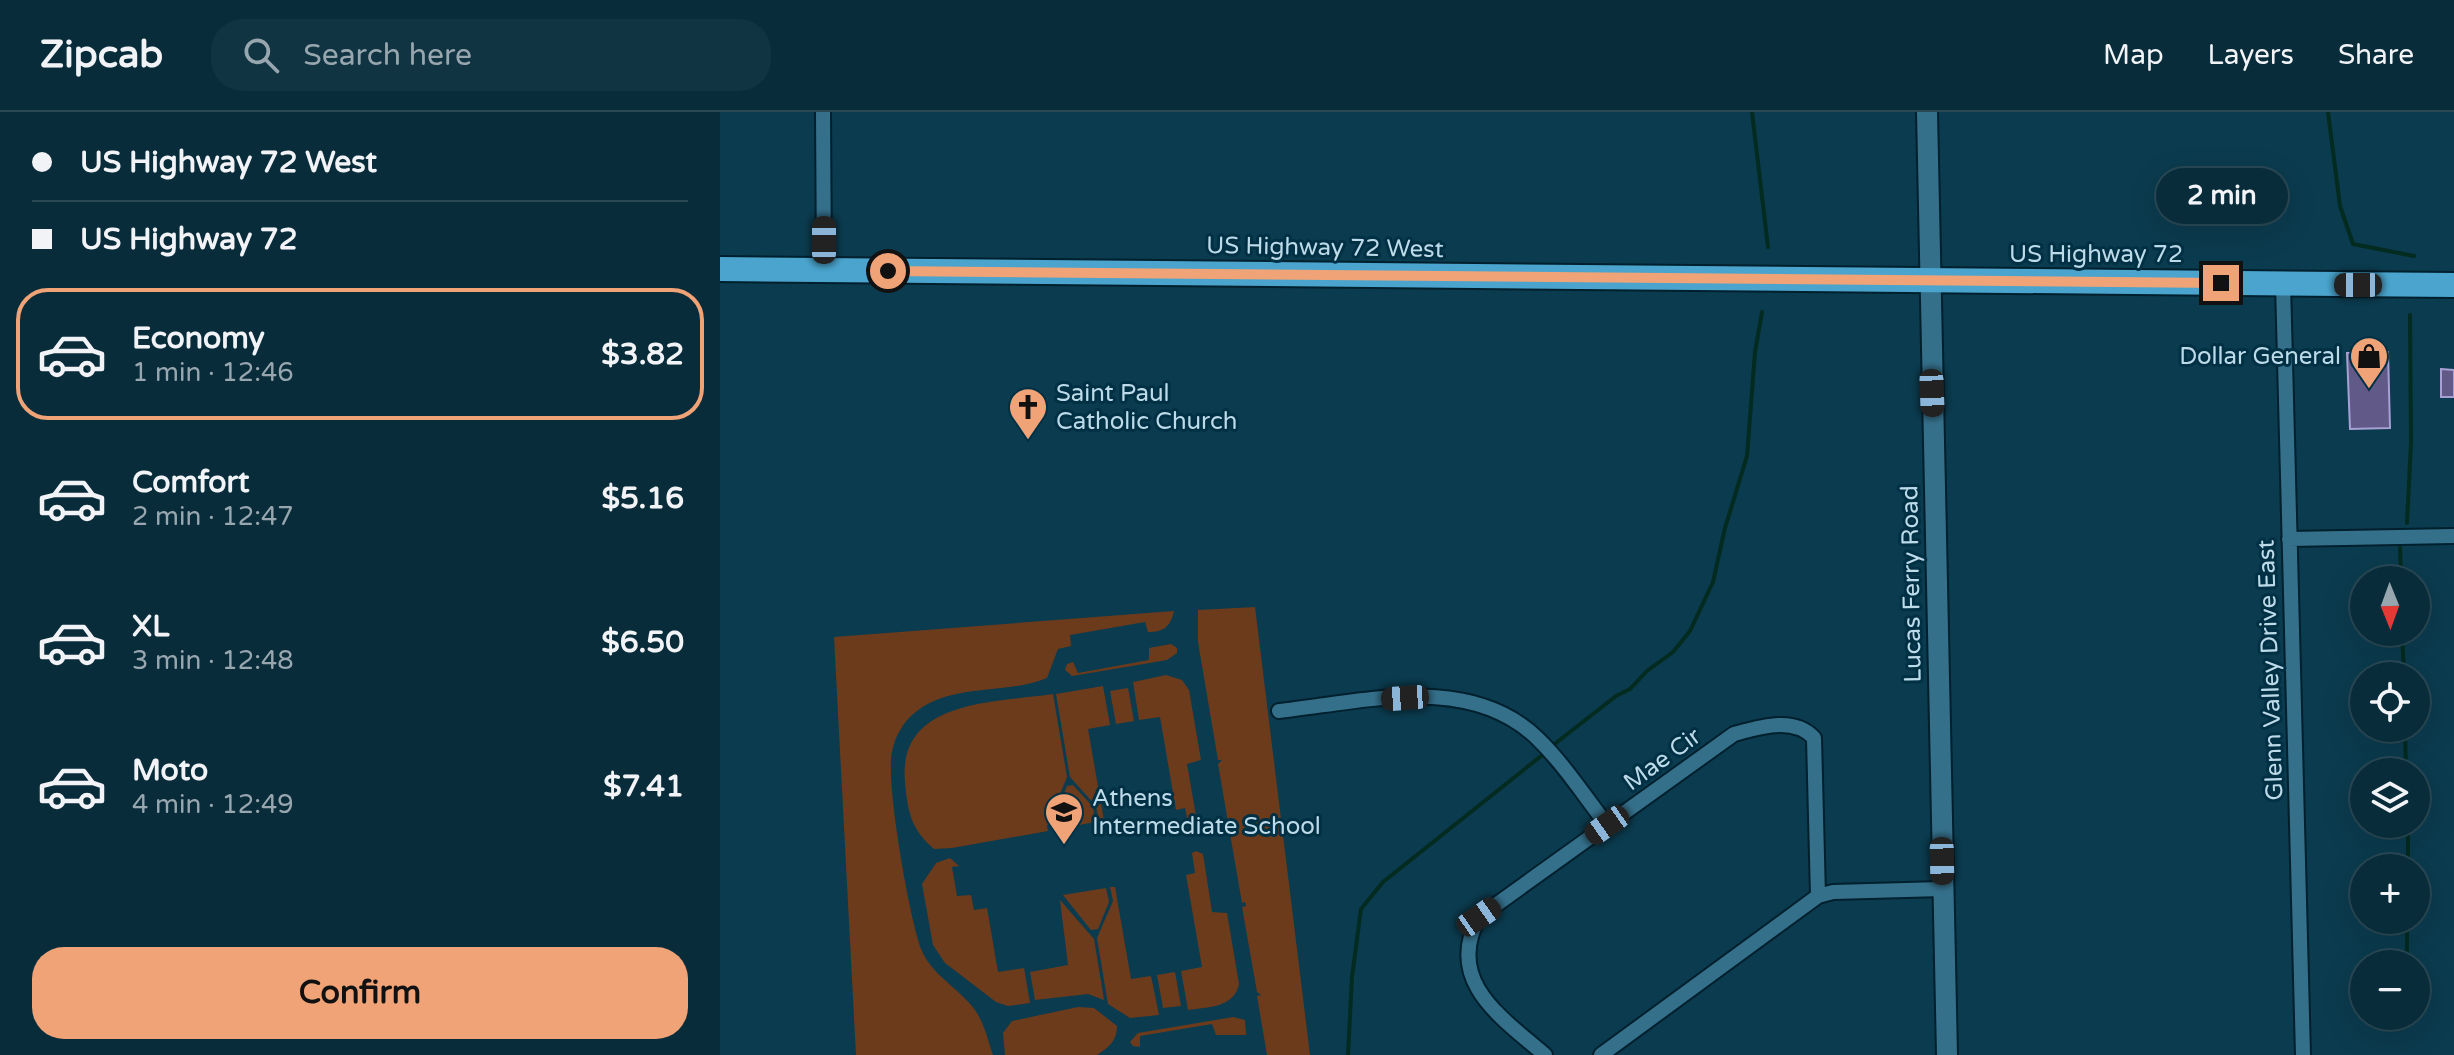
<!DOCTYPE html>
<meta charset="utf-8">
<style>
body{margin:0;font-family:"Varela Round",sans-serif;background:#113442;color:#f1f3f6;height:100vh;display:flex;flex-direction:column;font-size:30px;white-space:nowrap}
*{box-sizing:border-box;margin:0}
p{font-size:26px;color:#98a7af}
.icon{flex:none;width:44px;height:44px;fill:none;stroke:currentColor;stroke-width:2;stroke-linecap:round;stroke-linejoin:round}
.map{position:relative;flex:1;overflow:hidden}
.drawer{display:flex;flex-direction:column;background:#082c3a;width:720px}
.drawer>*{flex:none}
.hud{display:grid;align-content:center;height:176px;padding:0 32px;background:#082c3a}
.needle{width:52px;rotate:179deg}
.buttons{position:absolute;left:1630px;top:454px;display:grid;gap:16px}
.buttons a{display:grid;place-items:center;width:80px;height:80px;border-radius:50%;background:#082c3a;box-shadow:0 8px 32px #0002,0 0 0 2px #294854;font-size:40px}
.end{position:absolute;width:36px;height:36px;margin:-18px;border:10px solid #efa377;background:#111;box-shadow:0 0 0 4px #111}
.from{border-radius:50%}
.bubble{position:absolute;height:56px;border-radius:28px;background:#082c3a;box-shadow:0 8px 32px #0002,0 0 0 2px #294854;font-size:26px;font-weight:700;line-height:56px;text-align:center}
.car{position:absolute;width:24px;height:48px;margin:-24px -12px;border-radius:10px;box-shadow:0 0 6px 2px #0007;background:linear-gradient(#222 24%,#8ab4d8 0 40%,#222 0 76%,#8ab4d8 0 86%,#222 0)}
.hud b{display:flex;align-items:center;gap:28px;height:76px;font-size:30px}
.hud b+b{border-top:2px solid #294854}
.hud i{width:20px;height:20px;background:#f1f3f6}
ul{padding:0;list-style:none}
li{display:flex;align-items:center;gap:24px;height:132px;margin:0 16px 12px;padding:0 16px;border:4px solid transparent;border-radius:32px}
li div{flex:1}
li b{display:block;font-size:30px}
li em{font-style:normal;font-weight:700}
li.current{border-color:#efa377}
li>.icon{width:72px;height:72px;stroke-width:1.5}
.primary-button{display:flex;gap:16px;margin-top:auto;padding:16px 32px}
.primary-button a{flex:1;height:92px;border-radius:32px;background:#efa377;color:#111;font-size:32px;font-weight:700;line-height:92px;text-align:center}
header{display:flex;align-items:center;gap:48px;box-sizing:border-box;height:112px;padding:0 40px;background:#082c3a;border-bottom:2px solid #294854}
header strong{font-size:38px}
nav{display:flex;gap:44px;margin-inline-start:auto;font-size:28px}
.search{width:560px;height:72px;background:#113442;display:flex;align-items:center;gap:20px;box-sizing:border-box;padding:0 28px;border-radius:32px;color:#98a7af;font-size:30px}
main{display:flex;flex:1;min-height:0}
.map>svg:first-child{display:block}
.green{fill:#6c3b1c}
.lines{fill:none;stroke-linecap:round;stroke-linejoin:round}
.stream{stroke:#042b20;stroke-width:4}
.building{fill:#615988;stroke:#a7a0d4;stroke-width:2}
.street-casing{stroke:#01202e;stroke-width:18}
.secondary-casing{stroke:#01202e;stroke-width:24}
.highway-casing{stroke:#01202e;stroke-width:28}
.street{stroke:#35708b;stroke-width:14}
.secondary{stroke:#35708b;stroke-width:20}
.highway{stroke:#4aa4cd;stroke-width:24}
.route{stroke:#efa377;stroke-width:10}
.labels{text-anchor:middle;stroke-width:6;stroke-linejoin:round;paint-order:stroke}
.street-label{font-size:24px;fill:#bddae9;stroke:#003044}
.poi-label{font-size:24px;fill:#bddae9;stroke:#003044;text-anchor:start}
</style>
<header>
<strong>Zipcab</strong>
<div class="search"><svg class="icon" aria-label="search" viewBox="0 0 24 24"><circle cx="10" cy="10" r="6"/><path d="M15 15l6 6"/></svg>Search here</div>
<nav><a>Map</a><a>Layers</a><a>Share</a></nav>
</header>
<main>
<section class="drawer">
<div class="hud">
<b><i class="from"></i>US Highway 72 West</b>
<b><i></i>US Highway 72</b>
</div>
<ul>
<li class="current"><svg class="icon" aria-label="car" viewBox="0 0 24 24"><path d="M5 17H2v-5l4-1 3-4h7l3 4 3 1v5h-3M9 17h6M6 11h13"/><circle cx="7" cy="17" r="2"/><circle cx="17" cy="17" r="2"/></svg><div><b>Economy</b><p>1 min · 12:46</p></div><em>$3.82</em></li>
<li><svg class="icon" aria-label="car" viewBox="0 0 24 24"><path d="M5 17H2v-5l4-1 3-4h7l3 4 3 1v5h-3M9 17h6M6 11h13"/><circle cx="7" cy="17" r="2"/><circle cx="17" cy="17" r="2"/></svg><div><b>Comfort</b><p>2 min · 12:47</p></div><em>$5.16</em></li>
<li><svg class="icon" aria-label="car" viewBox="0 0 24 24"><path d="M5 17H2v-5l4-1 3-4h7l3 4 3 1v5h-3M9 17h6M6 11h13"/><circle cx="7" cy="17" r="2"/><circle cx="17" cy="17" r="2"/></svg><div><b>XL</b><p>3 min · 12:48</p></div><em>$6.50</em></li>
<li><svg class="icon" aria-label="car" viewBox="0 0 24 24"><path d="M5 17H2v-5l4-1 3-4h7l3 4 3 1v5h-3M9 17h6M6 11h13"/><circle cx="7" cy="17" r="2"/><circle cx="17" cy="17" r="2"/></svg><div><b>Moto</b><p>4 min · 12:49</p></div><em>$7.41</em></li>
</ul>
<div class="primary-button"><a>Confirm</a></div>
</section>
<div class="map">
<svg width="1734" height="943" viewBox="0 0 1734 943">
<rect width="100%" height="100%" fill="#0b3b4e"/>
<path class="green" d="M 535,495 L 590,943 L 547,943 L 537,884 L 541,883 L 537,880 L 522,795 L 526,794 L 525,790 L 522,791 L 498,652 L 502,648 L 498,648 L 478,530 L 478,498 Z
M 454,499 C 450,515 444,520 428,520 L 425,510 L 350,523 L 351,534 L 338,537 L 327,566 C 286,583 234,571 197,599 C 184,608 175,624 172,640 C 165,668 190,811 202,839 C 212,862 235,874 251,893 C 264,908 267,926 273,943 L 136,943 L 114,525 Z
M 451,532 L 457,536 L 457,541 L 447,548 L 352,564 L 345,558 L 347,552 L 353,550 L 358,561 L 429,548 L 429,536 Z
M 446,563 L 462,568 L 469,578 L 481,648 L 467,652 L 477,710 L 472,716 L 469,716 L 465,696 L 456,698 L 440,605 L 419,608 L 413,570 Z
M 383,574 L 390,613 L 368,617 L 384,709 L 379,710 L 376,694 L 350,665 L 336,582 Z
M 408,576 L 414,609 L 396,612 L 390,579 Z
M 333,582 L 347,665 L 327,714 L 328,719 L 232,736 L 214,737 C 191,717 188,701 185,671 C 177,587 274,591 333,582 Z
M 353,673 L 373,695 L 375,710 L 332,718 L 331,713 L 347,674 Z
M 476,739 L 483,742 L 492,800 L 507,801 L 519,872 C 514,896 488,895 468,898 L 461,859 L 482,855 L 466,763 L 475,761 L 472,741 Z
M 230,746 L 239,754 L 232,755 L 237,784 L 251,783 L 254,798 L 267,796 L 278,860 L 304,856 L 310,891 L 288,894 L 276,890 L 225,851 L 213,833 L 202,772 L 216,751 Z
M 390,775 L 395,775 L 411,867 L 431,864 L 439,903 L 410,906 L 388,892 L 377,826 L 393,789 Z
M 386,776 L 389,790 L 378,817 L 371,818 L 343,783 Z
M 340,788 L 374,827 L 384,888 L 368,882 L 315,888 L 310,860 L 348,853 Z
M 455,860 L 461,894 L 443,896 L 437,863 Z
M 358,895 L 374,896 L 397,914 C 397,929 389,935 377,943 L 285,943 L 283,921 L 292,909 Z
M 513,905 L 525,908 L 526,923 L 496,923 L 492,912 L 420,924 L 420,935 L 413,934 L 410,930 L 418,921 Z"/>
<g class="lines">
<path class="stream" d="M 1032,0 L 1048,135
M 1608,0 L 1620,94 L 1633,132 L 1694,144
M 1687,411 L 1691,331 L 1690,203
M 1680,435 L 1681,468
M 1682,520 L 1684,564
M 1685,616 L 1686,660
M 832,634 L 896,584 L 910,577 L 927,559 L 953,540 L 970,519 L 993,470 L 1005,416 L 1027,344 L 1035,240 L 1042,200
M 1688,712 L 1688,756
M 1687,851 L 1687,808
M 628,943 L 632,865 L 641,797 L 663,770 L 826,640"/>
</g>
<path class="building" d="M 1668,240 L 1670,316 L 1630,317 L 1627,241 Z
M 1721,257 L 1734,258 L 1734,285 L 1721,285 Z"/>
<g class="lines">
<defs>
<path id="street" d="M 103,0 L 104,158
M 1563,172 L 1583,943
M 1569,427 L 1734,424
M 559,599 C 641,590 751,560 818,627 C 844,652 865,685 887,713
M 825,943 C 782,906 724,869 759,805 L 1014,622 C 1040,615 1074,604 1094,626 L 1098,784
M 881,943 L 1098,784 L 1113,780 L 1222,777"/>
<path id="secondary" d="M 1207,0 L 1227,943"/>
<path id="highway" d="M 0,157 L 1734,173"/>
</defs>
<use href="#street" class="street-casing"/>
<use href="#secondary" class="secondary-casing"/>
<use href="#highway" class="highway-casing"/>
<use href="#street" class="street"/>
<use href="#secondary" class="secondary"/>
<use href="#highway" class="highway"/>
</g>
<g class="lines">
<path class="route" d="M 168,159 L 1501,171"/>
</g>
<defs>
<symbol id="shop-pin" viewBox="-11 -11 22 30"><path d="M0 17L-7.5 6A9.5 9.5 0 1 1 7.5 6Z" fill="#efa377" stroke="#003044"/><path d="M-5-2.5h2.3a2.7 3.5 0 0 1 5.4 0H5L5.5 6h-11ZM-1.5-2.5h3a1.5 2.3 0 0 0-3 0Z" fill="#111"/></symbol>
<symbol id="church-pin" viewBox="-11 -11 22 30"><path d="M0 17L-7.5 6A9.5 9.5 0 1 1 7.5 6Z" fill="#efa377" stroke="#003044"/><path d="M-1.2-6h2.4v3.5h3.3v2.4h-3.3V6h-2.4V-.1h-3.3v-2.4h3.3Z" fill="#111"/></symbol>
<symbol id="school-pin" viewBox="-11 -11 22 30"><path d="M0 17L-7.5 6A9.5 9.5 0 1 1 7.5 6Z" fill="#efa377" stroke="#003044"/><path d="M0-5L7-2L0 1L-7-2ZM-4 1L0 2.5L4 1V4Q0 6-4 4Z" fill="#111"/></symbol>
</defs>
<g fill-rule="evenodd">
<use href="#shop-pin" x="1627" y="222" width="44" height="60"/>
<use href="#church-pin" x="286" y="273" width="44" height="60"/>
<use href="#school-pin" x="322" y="678" width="44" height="60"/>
</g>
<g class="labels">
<g class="street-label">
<text transform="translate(605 135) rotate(1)" y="8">US Highway 72 West</text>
<text x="1376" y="150">US Highway 72</text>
<text transform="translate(1191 472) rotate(-91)" y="8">Lucas Ferry Road</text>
<text transform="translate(1550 558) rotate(-92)" y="8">Glenn Valley Drive East</text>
<text transform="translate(942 647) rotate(-36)" y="8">Mae Cir</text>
</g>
<g class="poi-label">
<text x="1621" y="252" text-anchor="end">Dollar General</text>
<text x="336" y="289">Saint Paul<tspan x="336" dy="28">Catholic Church</tspan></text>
<text x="372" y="694">Athens<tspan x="372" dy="28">Intermediate School</tspan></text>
</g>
</g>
</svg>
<div class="buttons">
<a><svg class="needle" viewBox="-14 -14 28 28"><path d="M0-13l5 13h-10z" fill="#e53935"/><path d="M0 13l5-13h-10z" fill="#98a7af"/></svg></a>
<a><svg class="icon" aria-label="locate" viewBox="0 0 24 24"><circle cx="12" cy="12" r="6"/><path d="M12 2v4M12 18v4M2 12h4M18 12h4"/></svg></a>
<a><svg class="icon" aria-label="layers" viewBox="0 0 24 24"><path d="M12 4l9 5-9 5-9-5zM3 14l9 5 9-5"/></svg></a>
<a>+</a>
<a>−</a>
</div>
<i class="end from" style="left:168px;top:159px"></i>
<i class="end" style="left:1501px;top:171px"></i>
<div class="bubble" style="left:1436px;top:56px;width:132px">2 min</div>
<i class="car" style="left:104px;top:128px;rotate:0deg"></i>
<i class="car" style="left:1638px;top:173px;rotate:270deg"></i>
<i class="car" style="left:1212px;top:281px;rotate:178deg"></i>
<i class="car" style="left:685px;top:586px;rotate:266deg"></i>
<i class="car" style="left:887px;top:713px;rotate:235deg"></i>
<i class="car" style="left:1222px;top:749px;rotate:179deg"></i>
<i class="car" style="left:759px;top:805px;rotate:55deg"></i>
</div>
</main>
